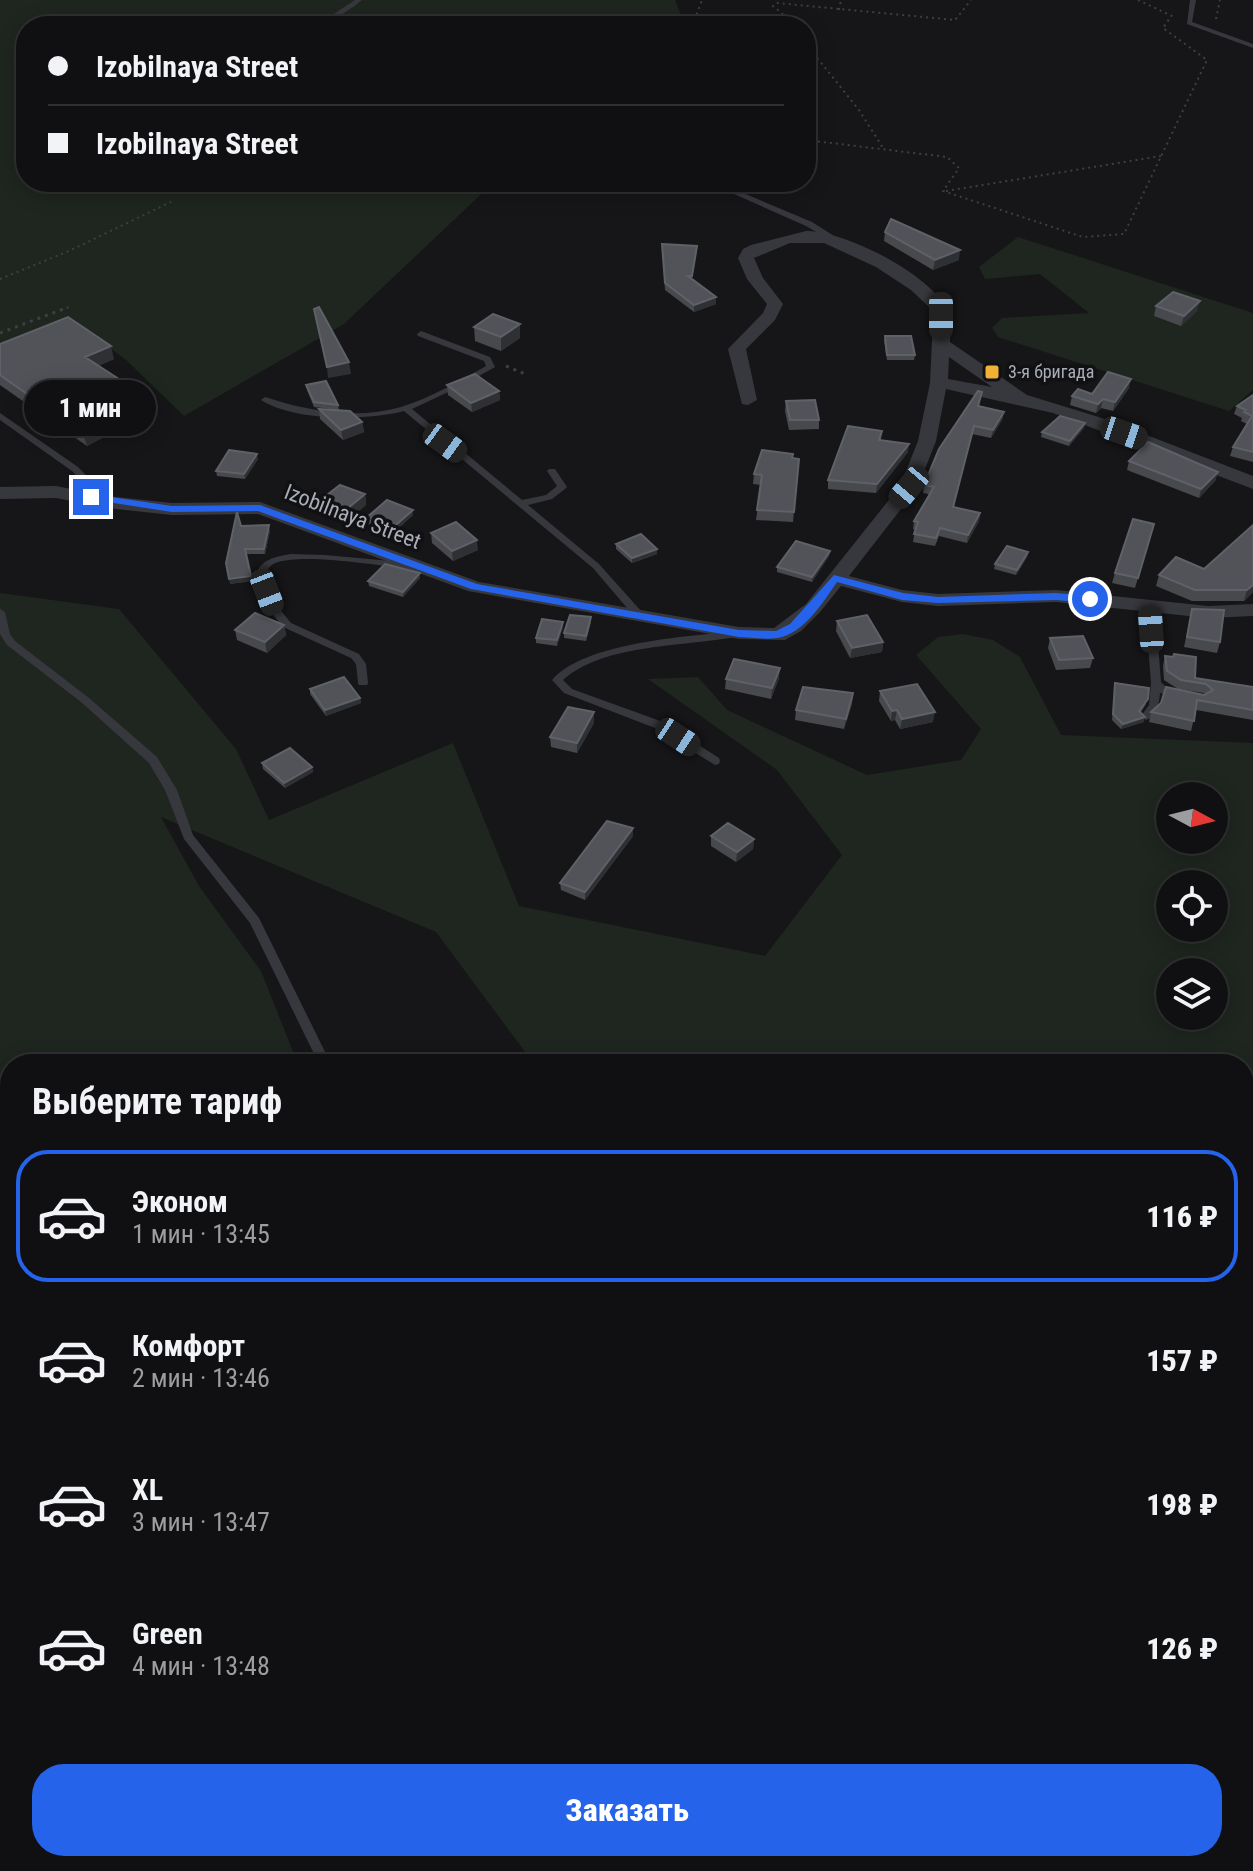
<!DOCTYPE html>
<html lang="ru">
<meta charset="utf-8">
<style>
body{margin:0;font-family:"Roboto Condensed",sans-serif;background:#19191b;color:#f1f3f6;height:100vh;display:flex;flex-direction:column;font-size:30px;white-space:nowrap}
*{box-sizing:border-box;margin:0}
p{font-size:26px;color:#9c9d9f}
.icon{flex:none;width:44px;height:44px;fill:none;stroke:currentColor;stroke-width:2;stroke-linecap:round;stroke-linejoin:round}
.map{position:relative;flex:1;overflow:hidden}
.sheet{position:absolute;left:0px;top:1054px;width:1254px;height:818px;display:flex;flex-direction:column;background:#101012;border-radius:32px 32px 0 0;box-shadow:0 4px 20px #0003,0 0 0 2px #303032}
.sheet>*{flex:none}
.guide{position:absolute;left:16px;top:16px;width:800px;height:176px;border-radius:32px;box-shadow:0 4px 20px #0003,0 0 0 2px #303032;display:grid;align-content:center;height:176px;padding:0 32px;background:#101012}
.needle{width:52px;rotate:97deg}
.controls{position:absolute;left:1156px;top:782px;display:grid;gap:16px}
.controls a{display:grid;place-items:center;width:72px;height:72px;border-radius:50%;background:#101012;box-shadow:0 4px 20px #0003,0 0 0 2px #303032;font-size:40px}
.end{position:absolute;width:36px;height:36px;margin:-18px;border:10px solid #2563eb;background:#fff;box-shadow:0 0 0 4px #fff}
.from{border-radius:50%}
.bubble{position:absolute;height:56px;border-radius:28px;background:#101012;box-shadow:0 4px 20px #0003,0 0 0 2px #303032;font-size:26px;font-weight:800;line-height:56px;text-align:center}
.car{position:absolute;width:24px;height:48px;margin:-24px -12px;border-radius:10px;box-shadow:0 0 6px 2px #0007;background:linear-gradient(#222 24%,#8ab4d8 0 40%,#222 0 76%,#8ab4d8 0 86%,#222 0)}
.guide b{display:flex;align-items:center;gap:28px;height:76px;font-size:30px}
.guide b+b{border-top:2px solid #303032}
.guide i{width:20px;height:20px;background:#f1f3f6}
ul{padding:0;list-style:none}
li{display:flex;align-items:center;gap:24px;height:132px;margin:0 16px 12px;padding:0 16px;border:4px solid transparent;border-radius:32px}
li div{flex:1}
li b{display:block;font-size:30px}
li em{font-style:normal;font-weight:800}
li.active{border-color:#2563eb}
li>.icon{width:72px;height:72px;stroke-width:1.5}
h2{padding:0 32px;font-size:36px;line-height:96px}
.cta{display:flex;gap:16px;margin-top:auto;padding:16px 32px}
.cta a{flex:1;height:92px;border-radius:32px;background:#2563eb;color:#fff;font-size:32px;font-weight:800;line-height:92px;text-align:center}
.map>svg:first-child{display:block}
.green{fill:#1e261f;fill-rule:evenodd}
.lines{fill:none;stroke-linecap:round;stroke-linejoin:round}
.path-far2{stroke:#3d3f44;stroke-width:2;stroke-dasharray:2 4;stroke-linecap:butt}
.path-far1{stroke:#3d3f44;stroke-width:3;stroke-dasharray:3 5;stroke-linecap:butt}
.path{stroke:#3d3f44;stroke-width:5;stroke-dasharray:5 8;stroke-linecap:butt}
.service{fill:#37383d;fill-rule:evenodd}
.minor{fill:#37383d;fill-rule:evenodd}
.wall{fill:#47494d}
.shaded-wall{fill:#2f3033}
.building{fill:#525359;stroke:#5f6168;stroke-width:2}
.route{fill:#2563eb}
.poi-dot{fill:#f2b134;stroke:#111113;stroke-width:3}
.labels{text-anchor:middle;stroke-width:7;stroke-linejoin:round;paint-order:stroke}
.far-poi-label{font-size:18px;fill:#a8adb8;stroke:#111113;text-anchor:start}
.street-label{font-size:22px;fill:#a8adb8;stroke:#111113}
</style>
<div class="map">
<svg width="1253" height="1871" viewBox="0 0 1253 1871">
<rect width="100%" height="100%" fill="#161618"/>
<path class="green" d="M 0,0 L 675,0 L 685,26 L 26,26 L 26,182 L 494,182 L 344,324 L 184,416 L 126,360 L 73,320 L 0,344 Z
M 1018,237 L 1253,313 L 1253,390 L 1229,411 L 998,337 L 992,328 L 1002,318 L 1089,313 L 1040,274 L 985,279 L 979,267 Z
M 0,593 L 119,609 L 236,749 L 269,820 L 453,743 L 519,906 L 765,956 L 842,855 L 777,770 L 648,679 L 698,677 L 727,710 L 867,775 L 961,760 L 981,729 L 916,655 L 938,637 L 963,634 L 993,640 L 1020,657 L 1061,735 L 1253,743 L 1253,1871 L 0,1871 ZM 1170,796 L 1214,796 L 1214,840 L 1170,840 ZM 161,817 L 436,932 L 534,1064 L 1244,1064 L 1244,1862 L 10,1862 L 10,1064 L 298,1064 L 261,971 L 199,886 ZM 1170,884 L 1214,884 L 1214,928 L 1170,928 ZM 1170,972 L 1214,972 L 1214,1016 L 1170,1016 Z"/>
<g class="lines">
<path class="path-far2" d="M 1138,0 L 1172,16
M 839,10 L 841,0
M 1216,19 L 1220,0
M 699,26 L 696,16 L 702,0
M 797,26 L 773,6 L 777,3 L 955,20 L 971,0
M 806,44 L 859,110 L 883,148
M 806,140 L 947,157 L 959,168 L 943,191 L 1083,237 L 1124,234 L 1207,60 L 1163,28 L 1172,15
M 946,191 L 1161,156
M 0,279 L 69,251 L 173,201
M 61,310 L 72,306"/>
<path class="path-far1" d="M 0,333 L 66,308
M 506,366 L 525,374"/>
<path class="path" d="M 0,1603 L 10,1605
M 0,1690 L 10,1693"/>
<path class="service" d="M 355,0 L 362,0 C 345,14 325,26 303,26 L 329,17 Z
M 1190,0 L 1196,0 L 1192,22 L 1253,44 L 1253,48 L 1187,24 Z
M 707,182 L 717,182 L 812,222 L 842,241 L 835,243 L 806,226 Z
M 421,331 L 490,357 L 495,367 L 463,385 L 412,409 L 522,500 L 546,495 L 557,486 L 547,471 L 549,469 L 555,469 L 567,487 L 565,489 L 552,499 L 528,505 L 599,564 L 641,611 L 641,615 L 633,615 L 593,568 L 404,411 C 367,421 293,421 261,400 L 265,397 C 307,411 357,420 401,407 C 430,398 460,381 486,366 L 484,361 L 418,336 L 417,334 Z
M 0,413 L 78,467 L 110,500 L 110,504 L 104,504 L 72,471 L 0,420 Z
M 291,554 L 325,555 L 413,563 L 418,566 L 413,569 C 380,566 308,553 278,562 C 271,564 268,568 265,575 L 278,607 L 291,623 L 359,654 L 366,664 L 368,683 L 367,685 L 359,685 L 358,683 L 356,664 L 351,658 L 283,627 L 268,608 L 255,575 C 262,559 274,557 291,554 Z
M 1150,603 L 1155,606 L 1161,682 L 1168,689 L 1183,693 L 1184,695 L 1179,698 L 1160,693 C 1159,704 1157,716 1146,720 L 1141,716 L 1149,705 L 1151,683 L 1145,606 Z
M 0,609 L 5,612 L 10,634 L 15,641 L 89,698 L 157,757 L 177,790 L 193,835 L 259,918 L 331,1064 L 319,1064 L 250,923 L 184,839 L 165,790 L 149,763 L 81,702 L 7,645 L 0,634 Z
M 736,631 L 740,632 L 740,636 C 687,647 604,643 563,680 L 572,689 L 663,722 L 719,758 L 720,761 L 719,764 L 715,765 L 655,728 L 564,693 L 552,680 C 585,642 686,637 736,631 Z
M 1253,1460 L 1253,1477 L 1244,1483 L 1244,1466 Z
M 1253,1528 L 1253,1543 L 1244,1547 L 1244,1531 Z"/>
<path class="minor" d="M 806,231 C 845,231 925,272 945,306 C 952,316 950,330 950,342 L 1027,395 L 1105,419 L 1253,476 L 1253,489 L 1053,413 L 946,389 L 936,441 L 918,487 L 849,576 L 902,590 L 938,594 L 1056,590 L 1208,606 L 1253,604 L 1253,616 L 1208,618 L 1056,602 L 938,606 L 902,602 L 841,586 L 820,612 L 801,631 L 785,640 L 739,639 L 468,591 L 258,514 L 172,515 L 107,508 L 56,498 L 0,499 L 0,487 L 56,486 L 107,496 L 172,503 L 260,502 L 479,582 L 739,627 L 774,628 L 806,604 L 900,486 L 918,441 L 930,383 L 933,320 L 930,308 L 911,290 L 876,267 L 824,243 L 790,243 L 754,258 L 763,278 L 783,304 L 775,320 L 746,349 L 757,400 L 748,405 L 742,404 L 728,349 L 763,313 L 767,304 L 747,279 L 738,258 L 743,249 L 751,245 ZM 949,357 L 992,387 L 948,379 Z"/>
</g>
<path class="wall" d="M 885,232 L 959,260 L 933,270 L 884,241 Z
M 662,244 L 697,246 L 692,279 L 716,304 L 694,312 L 665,290 Z
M 1156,306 L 1197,311 L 1181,326 L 1154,316 Z
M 474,327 L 520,338 L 501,351 L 475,341 Z
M 885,336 L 915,355 L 914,360 L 887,360 L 884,341 Z
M 0,344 L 114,359 L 98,366 L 140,401 L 146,416 L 121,428 L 102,430 L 102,438 L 87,446 L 0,385 Z
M 306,385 L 338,405 L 339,410 L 314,407 L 307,390 Z
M 447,385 L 499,391 L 500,400 L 472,412 L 448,395 Z
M 1129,388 L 1113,411 L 1101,408 L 1096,413 L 1070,405 L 1072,396 Z
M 1253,395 L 1253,462 L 1230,456 L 1233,447 L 1247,424 L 1241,421 L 1242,418 L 1234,414 L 1237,406 Z
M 786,401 L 819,420 L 819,429 L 789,430 L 785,411 Z
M 979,406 L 1004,412 L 1002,420 L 991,438 L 972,434 L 954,507 L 980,513 L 979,521 L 967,543 L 939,536 L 935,546 L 913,542 L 915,530 L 913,529 L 914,521 L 929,494 L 923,493 L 924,485 Z
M 319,409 L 362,422 L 364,432 L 343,440 L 320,419 Z
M 1085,423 L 1084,428 L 1069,446 L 1041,437 L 1042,432 Z
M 882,431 L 881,440 L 908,452 L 876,493 L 828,489 L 828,480 Z
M 793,454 L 793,458 L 799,459 L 793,522 L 756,520 L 761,485 L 753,484 L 754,474 Z
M 258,459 L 245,479 L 217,476 L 216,471 Z
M 1129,461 L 1218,472 L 1215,481 L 1199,498 L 1127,470 Z
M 365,494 L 366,505 L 350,518 L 324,509 L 322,499 Z
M 413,515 L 392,534 L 366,524 L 365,519 Z
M 1154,524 L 1135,588 L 1112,583 L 1115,573 Z
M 1253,525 L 1253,592 L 1244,601 L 1192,601 L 1156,586 L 1159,575 L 1204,569 Z
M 241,526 L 270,531 L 265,554 L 246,554 L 252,581 L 230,584 Z
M 431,533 L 478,550 L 453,561 L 432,543 Z
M 616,544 L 657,554 L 632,563 L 616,549 Z
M 830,551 L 829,556 L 812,582 L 777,572 L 777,567 Z
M 1028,552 L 1027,557 L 1016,575 L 994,569 L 995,564 Z
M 420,573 L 420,578 L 403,597 L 369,586 L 368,581 Z
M 1192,609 L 1220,642 L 1217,653 L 1184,647 Z
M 837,621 L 883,642 L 882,652 L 850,658 L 836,631 Z
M 591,622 L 586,641 L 564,638 L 564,633 Z
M 284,625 L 286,635 L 267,653 L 237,640 L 235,630 Z
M 563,627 L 557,646 L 536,643 L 536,638 Z
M 1050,638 L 1093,658 L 1090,668 L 1056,670 L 1048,648 Z
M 1165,656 L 1195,678 L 1253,687 L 1253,720 L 1196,710 L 1191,731 L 1149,722 L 1151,712 L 1205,695 L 1204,693 L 1178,689 L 1164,680 L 1163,666 Z
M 779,678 L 771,699 L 725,689 L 726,679 Z
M 1115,683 L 1146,704 L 1141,712 L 1144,722 L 1121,729 L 1112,720 Z
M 310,689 L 360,698 L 361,703 L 326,716 L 310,694 Z
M 880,691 L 933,722 L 900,729 L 895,720 L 891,721 L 879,701 Z
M 853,693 L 852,704 L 844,729 L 795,720 L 796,710 Z
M 594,712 L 594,723 L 577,753 L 551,747 L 550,737 Z
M 262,763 L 312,767 L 313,772 L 285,788 L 263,769 Z
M 633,836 L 585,900 L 561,890 L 560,883 Z
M 711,836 L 754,839 L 753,849 L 736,862 L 711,846 Z"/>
<path class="shaded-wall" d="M 960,250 L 959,260 L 933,270 L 935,260 Z
M 716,297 L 716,304 L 694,312 L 694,305 Z
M 1200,301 L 1197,311 L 1181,326 L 1184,316 Z
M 520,324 L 520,338 L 501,351 L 501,337 Z
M 111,346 L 114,359 L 88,370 L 85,357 Z
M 349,362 L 351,374 L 328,378 L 327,367 Z
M 1131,379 L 1129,388 L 1113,411 L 1115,402 Z
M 499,391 L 500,400 L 472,412 L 471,403 Z
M 139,392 L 141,404 L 144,403 L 146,416 L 121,428 L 118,415 L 132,395 Z
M 1103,399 L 1101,408 L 1096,413 L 1098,404 Z
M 1004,412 L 1002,420 L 991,438 L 993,430 Z
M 99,417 L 102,430 L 102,438 L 87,446 L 83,433 Z
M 362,422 L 364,432 L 343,440 L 341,430 Z
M 1085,423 L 1084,428 L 1069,446 L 1070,441 Z
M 909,444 L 908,452 L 876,493 L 877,484 Z
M 257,454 L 258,459 L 245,479 L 244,474 Z
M 1218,472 L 1215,481 L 1199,498 L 1201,489 Z
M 365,494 L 366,505 L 350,518 L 348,508 Z
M 413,510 L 413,515 L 392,534 L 391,529 Z
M 980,513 L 979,521 L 967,543 L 968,535 Z
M 269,525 L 270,531 L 265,554 L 264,549 Z
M 477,540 L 478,550 L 453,561 L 452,551 Z
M 657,549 L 657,554 L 632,563 L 632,558 Z
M 830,551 L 829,556 L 812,582 L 812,577 Z
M 1028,552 L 1027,557 L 1016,575 L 1017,570 Z
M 420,573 L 420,578 L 403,597 L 403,592 Z
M 251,576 L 252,581 L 230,584 L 229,579 Z
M 1253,585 L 1253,592 L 1244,601 L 1247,590 Z
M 563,622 L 563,627 L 557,646 L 557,640 Z
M 284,625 L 286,635 L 267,653 L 265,642 Z
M 883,642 L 882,652 L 850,658 L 852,648 Z
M 780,668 L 779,678 L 771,699 L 772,688 Z
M 853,693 L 852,704 L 844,729 L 846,719 Z
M 360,698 L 361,703 L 326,716 L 325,710 Z
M 897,710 L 895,720 L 891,721 L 892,711 Z
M 594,712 L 594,723 L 577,753 L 577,743 Z
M 935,712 L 933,722 L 900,729 L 902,719 Z
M 1145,717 L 1144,722 L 1121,729 L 1123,724 Z
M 312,767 L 313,772 L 285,788 L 284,783 Z
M 633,828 L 633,836 L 585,900 L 585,892 Z
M 754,839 L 753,849 L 736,862 L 737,852 Z"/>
<path class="building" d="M 891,219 L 960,250 L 935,260 L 885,232 Z
M 662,244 L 697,246 L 692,276 L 688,276 L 716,297 L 694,305 L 665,283 Z
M 1173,292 L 1200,301 L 1184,316 L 1156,306 Z
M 319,307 L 349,362 L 327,367 L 314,309 Z
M 493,314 L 520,324 L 501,337 L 474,327 Z
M 68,317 L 111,346 L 85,357 L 139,392 L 132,395 L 144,403 L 118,415 L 99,417 L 99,426 L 83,433 L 0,375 L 0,344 Z
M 885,336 L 911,336 L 915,355 L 887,355 Z
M 1108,372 L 1131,379 L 1115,402 L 1103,399 L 1098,404 L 1072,396 L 1078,389 L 1092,394 Z
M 475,374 L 499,391 L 471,403 L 447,385 Z
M 326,381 L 338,405 L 314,402 L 306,385 Z
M 978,391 L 982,392 L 978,406 L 1004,412 L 993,430 L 974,426 L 953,507 L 980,513 L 968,535 L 940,528 L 936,538 L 914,534 L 918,522 L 914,521 L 934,487 L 924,485 L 939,449 Z
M 1253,395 L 1253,452 L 1233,447 L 1252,416 L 1244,412 L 1246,410 L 1237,406 Z
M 815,400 L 819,420 L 790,420 L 786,401 Z
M 319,409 L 350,411 L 362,422 L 341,430 Z
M 1060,416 L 1085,423 L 1070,441 L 1042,432 Z
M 848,426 L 882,431 L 879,440 L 909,444 L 877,484 L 828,480 Z
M 1148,442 L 1218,472 L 1201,489 L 1129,461 Z
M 229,450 L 257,454 L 244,474 L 216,471 Z
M 762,450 L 793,454 L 792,458 L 799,459 L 794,512 L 757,510 L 762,475 L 754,474 Z
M 340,485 L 365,494 L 348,508 L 322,499 Z
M 387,500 L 413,510 L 391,529 L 365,519 Z
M 237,512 L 241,526 L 269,525 L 264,549 L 245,549 L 251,576 L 229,579 L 226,563 Z
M 1133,519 L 1154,524 L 1138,578 L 1115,573 Z
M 456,522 L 477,540 L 452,551 L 431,533 Z
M 1253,525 L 1253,585 L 1247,590 L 1195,590 L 1159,575 L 1176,557 L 1204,569 Z
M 641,534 L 657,549 L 632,558 L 616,544 Z
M 796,541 L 830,551 L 812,577 L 777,567 Z
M 1007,546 L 1028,552 L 1017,570 L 995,564 Z
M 385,564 L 420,573 L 403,592 L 368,581 Z
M 1192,609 L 1224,610 L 1220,642 L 1187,637 Z
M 255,613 L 284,625 L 265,642 L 235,630 Z
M 570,615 L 591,617 L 586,636 L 564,633 Z
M 867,615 L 883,642 L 852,648 L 837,621 Z
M 542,619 L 563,622 L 557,640 L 536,638 Z
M 1083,636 L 1093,658 L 1059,660 L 1050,638 Z
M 1174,654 L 1196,657 L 1195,678 L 1253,687 L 1253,710 L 1197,700 L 1194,721 L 1151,712 L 1161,703 L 1166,687 L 1204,695 L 1213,690 L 1206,684 L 1181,680 L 1167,671 L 1165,656 L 1173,657 Z
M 734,659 L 780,668 L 772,688 L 726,679 Z
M 344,677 L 360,698 L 325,710 L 310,689 Z
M 1115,683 L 1149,688 L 1148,699 L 1139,711 L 1145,717 L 1123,724 L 1113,714 Z
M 917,684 L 935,712 L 902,719 L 897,710 L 892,711 L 880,691 Z
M 803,687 L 853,693 L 846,719 L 796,710 Z
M 568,707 L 594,712 L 577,743 L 550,737 Z
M 290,748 L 312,767 L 284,783 L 262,763 Z
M 607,821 L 633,828 L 585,892 L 560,883 Z
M 728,823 L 754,839 L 737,852 L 711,836 Z"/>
<path class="route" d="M 91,494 L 172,506 L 260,505 L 477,584 L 739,630 L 776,631 L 790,624 L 834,575 L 903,593 L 938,597 L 1056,593 L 1090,596 L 1095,599 L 1090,603 L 1056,600 L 938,603 L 902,600 L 837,582 C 823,602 804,634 777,638 C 765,640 751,637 739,637 L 471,589 L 258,511 L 172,512 L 88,499 L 86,497 Z"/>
<rect class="poi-dot" x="984" y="364" width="16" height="16" rx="4"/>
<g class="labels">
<g class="far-poi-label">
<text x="1008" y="378">3-я бригада</text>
</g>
<g class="street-label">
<text transform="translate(353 516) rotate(21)" y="8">Izobilnaya Street</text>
</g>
</g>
</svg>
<div class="controls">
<a><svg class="needle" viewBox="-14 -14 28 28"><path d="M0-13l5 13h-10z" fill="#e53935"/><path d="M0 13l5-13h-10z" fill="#9c9d9f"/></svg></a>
<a><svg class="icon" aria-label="locate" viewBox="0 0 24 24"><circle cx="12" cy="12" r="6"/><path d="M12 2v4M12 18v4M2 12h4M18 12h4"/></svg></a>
<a><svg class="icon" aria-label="layers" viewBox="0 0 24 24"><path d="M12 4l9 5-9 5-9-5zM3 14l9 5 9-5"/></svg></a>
</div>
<i class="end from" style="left:1090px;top:599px"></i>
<i class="end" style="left:91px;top:497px"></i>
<div class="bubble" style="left:24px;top:380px;width:132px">1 мин</div>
<i class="car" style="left:941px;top:316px;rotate:180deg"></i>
<i class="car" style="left:1124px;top:433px;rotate:109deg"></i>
<i class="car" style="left:445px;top:443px;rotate:126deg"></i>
<i class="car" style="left:909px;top:487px;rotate:220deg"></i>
<i class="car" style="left:267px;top:592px;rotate:159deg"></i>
<i class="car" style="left:1151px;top:629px;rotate:356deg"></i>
<i class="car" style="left:678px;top:737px;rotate:123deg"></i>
<div class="guide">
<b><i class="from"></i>Izobilnaya Street</b>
<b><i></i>Izobilnaya Street</b>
</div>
<section class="sheet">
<h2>Выберите тариф</h2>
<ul>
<li class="active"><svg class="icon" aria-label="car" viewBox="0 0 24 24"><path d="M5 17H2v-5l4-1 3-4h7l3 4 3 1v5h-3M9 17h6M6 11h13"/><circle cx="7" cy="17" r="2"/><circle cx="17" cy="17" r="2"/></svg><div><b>Эконом</b><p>1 мин · 13:45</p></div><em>116 ₽</em></li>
<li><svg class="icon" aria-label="car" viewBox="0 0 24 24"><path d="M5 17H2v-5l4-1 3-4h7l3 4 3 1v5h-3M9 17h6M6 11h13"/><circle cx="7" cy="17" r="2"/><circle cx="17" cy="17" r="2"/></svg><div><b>Комфорт</b><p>2 мин · 13:46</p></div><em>157 ₽</em></li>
<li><svg class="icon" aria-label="car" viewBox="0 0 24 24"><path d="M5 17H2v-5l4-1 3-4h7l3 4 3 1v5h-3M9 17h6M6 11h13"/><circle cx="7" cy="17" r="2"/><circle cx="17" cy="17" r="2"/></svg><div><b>XL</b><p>3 мин · 13:47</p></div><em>198 ₽</em></li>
<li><svg class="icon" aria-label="car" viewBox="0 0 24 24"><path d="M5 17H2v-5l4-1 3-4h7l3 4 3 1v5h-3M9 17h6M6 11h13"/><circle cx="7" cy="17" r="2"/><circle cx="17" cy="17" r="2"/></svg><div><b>Green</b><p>4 мин · 13:48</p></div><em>126 ₽</em></li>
</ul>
<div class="cta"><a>Заказать</a></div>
</section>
</div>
